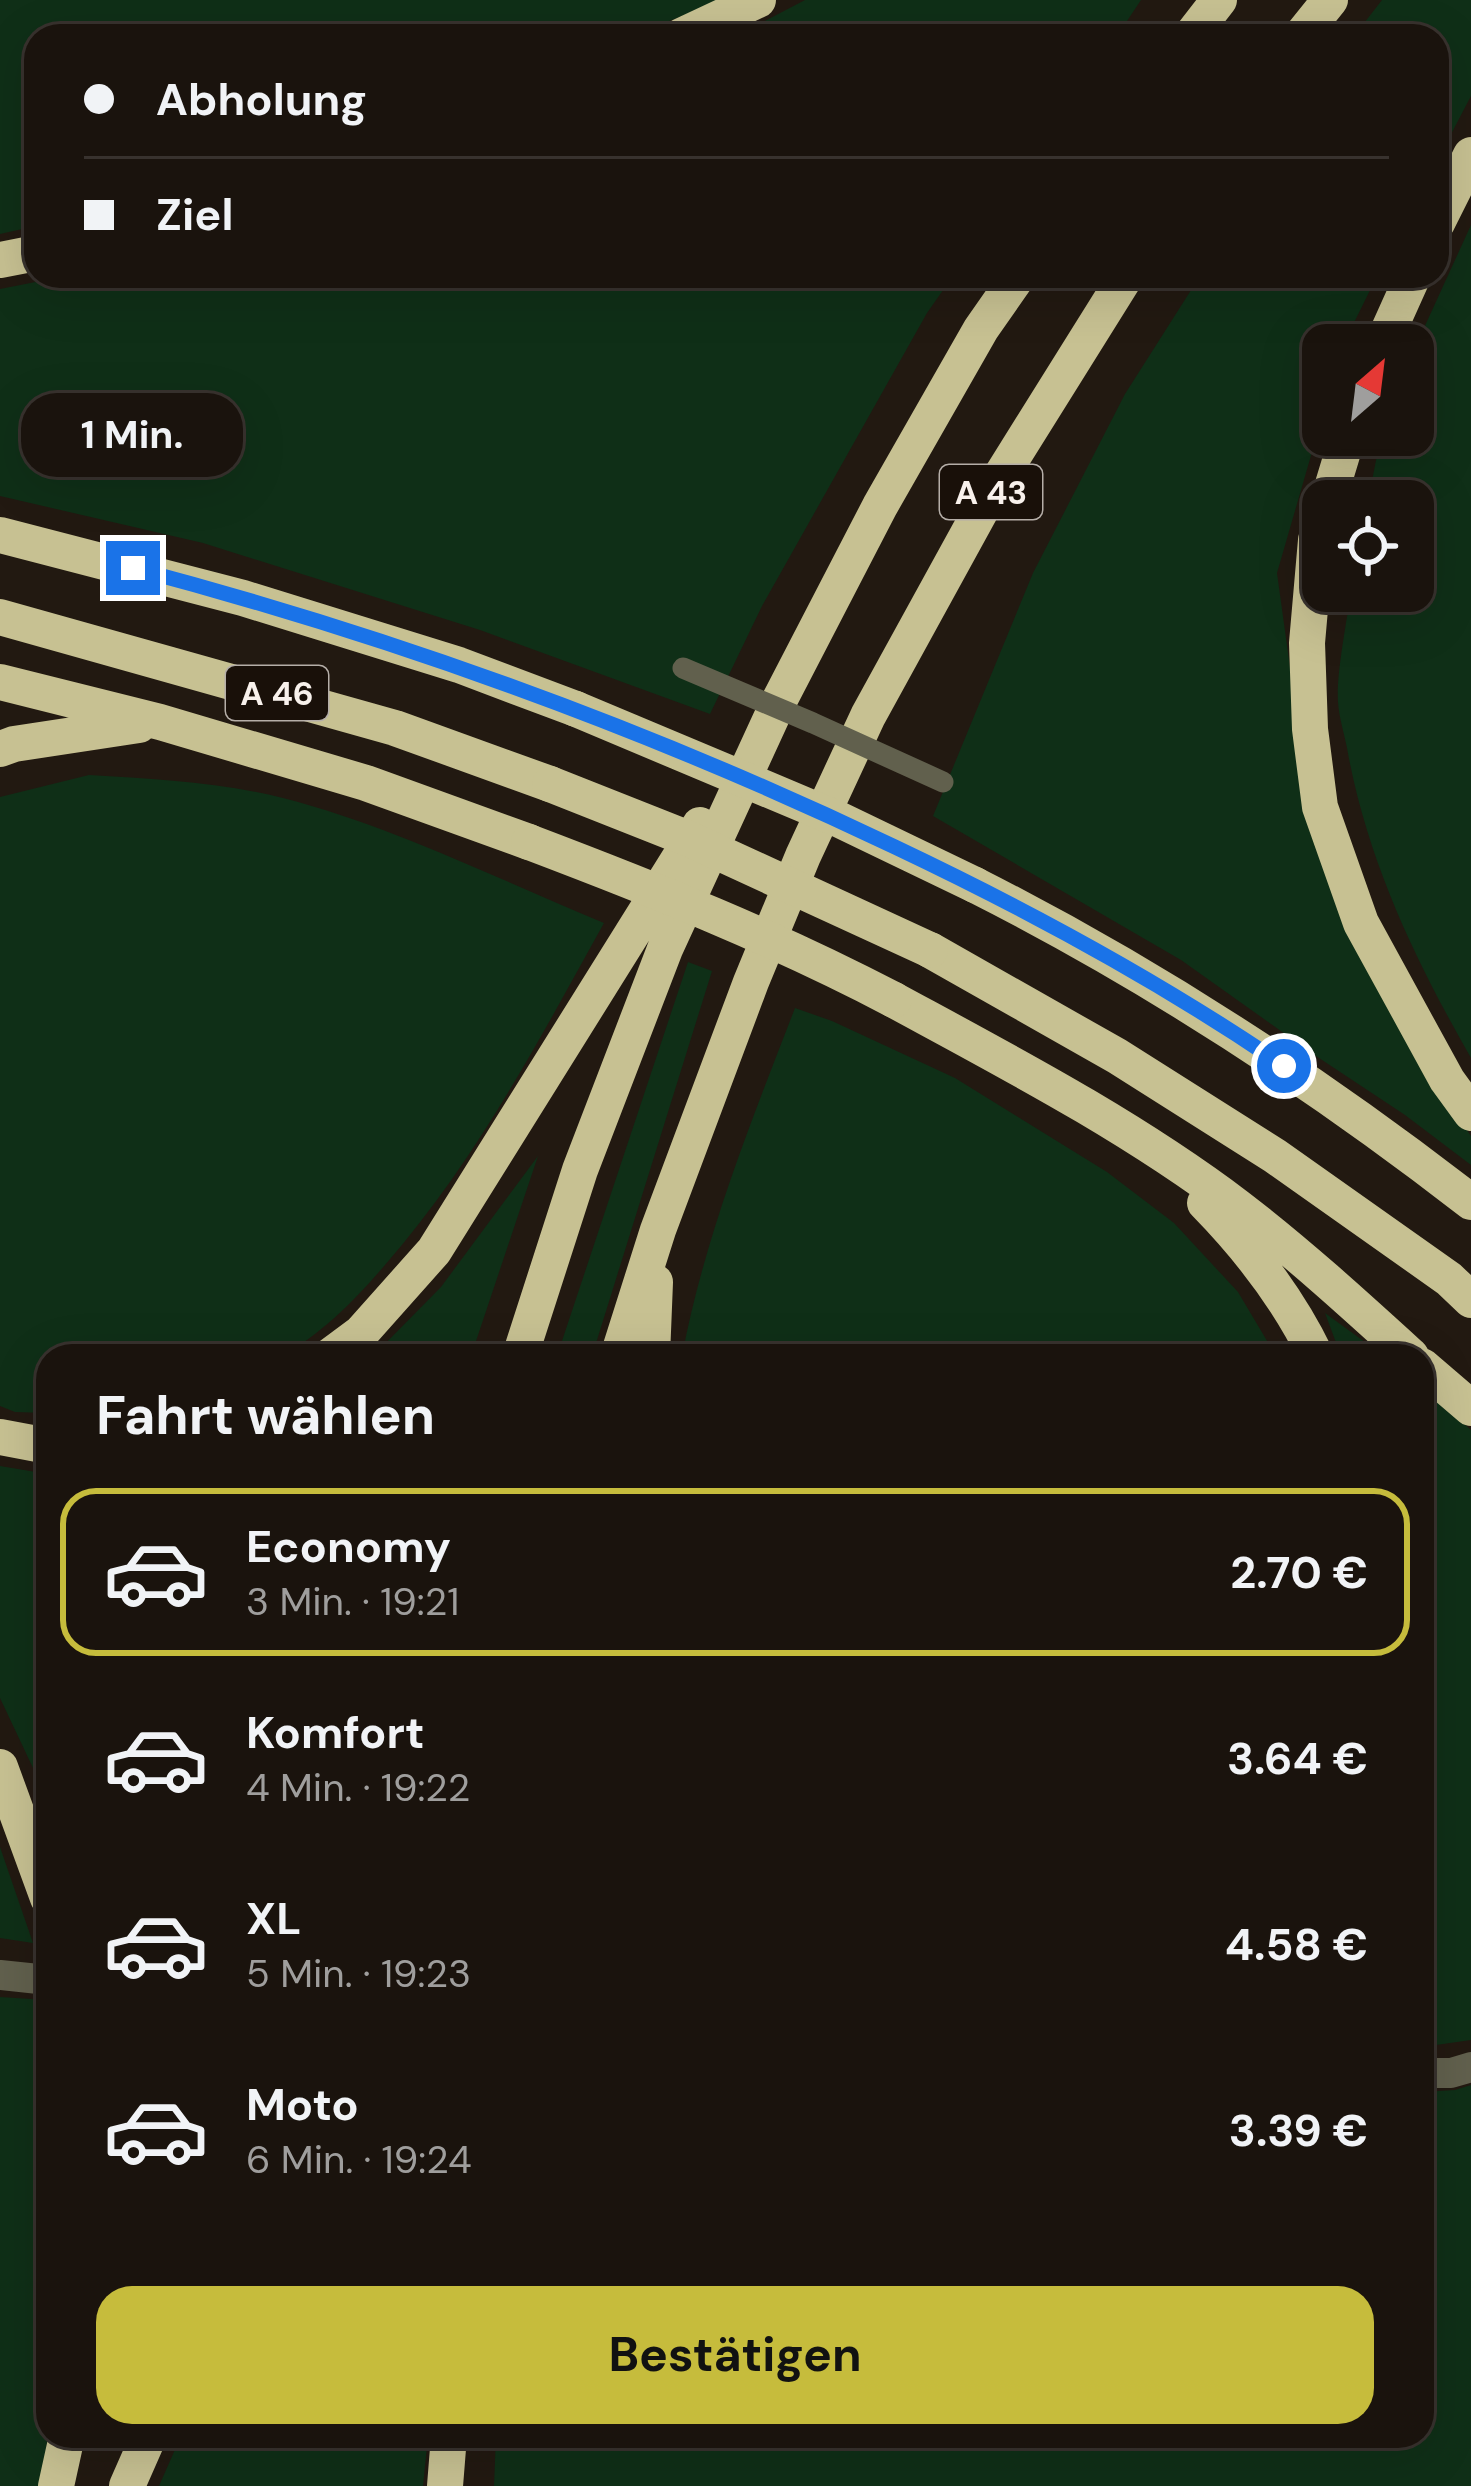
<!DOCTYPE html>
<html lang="de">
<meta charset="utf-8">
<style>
body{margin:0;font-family:"DM Sans",sans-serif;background:#27201b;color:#f1f3f6;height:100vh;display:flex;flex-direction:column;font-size:45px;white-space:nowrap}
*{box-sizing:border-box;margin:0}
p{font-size:39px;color:#9f9e9d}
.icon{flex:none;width:66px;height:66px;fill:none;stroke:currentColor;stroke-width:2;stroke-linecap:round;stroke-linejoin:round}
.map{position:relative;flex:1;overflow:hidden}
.sheet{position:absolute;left:36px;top:1344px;width:1398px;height:1104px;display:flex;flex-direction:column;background:#1a130d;border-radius:36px;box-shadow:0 12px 48px #0002,0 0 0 3px #38322e}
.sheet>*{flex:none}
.banner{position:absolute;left:24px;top:24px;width:1425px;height:264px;border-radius:36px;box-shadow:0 12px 48px #0002,0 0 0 3px #38322e;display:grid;align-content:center;height:264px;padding:0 60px;background:#1a130d}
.needle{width:78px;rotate:28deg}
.tools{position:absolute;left:1302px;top:324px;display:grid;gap:24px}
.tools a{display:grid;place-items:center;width:132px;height:132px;border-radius:24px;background:#1a130d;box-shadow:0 12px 48px #0002,0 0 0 3px #38322e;font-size:60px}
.end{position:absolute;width:54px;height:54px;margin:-27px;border:15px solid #1a73e8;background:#fff;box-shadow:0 0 0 6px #fff}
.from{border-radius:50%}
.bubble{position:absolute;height:84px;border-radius:36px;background:#1a130d;box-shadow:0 12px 48px #0002,0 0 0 3px #38322e;font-size:39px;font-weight:700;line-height:84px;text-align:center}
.banner b{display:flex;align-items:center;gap:42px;height:114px;font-size:45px}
.banner b+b{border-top:3px solid #38322e}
.banner i{width:30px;height:30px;background:#f1f3f6}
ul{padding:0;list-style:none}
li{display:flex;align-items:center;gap:36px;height:168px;margin:0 24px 18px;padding:0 36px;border:6px solid transparent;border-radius:36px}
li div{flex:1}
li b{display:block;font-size:45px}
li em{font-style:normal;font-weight:700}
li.active{border-color:#c6bc3c}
li>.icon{width:108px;height:108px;stroke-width:1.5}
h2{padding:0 60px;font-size:54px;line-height:144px}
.primary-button{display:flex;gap:24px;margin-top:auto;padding:24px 60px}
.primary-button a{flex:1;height:138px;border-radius:36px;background:#c6bc3c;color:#111;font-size:48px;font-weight:700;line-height:138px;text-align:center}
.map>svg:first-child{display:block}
.green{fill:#0f2f17}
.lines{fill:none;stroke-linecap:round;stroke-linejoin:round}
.minor{stroke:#61604d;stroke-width:30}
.motorway{stroke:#c7c192;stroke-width:36}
.service-bridge{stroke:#61604d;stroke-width:21}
.motorway-bridge{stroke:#c7c192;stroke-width:36}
.route{stroke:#1a73e8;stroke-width:15}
.labels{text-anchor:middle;stroke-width:10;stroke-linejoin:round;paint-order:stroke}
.shield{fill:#191009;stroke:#b5aea8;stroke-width:3}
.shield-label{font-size:33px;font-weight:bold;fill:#f8f1ec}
</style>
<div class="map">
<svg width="1471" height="2486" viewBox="0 0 1471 2486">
<rect width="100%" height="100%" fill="#221911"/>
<path class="green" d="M 0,0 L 725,0 L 629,36 L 36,36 L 36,226 L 0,234 Z
M 805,0 L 1141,0 L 1117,36 L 736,36 Z
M 1382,0 L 1471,0 L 1471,96 L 1437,161 L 1437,36 L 1354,36 Z
M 1471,225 L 1471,1058 C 1415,960 1367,860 1347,748 C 1344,733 1339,717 1338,702 C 1336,674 1347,621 1351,591 L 1413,591 L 1413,501 L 1368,501 L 1381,435 L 1413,435 L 1413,352 Z
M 66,276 L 953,276 L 927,313 L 762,606 L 710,714 L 480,630 L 203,543 L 0,496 L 0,289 Z
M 1200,276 L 1377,276 L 1343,345 L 1323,345 L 1323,414 L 1277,573 L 1308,798 L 1407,1043 L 1471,1136 L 1471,1165 L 1405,1115 L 1316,1056 L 1181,960 L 933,816 L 1033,573 L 1125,394 Z
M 89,775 C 154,779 220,782 283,798 C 392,826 500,880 604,923 C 538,1042 475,1162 385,1265 C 356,1299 321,1335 281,1356 L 48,1356 L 48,1413 L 15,1412 L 0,1406 L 0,797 Z
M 688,962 L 712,971 L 592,1356 L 557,1356 Z
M 795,1008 L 832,1021 L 955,1078 L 1107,1172 L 1174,1223 L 1238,1292 L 1276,1356 L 682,1356 C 705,1235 751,1122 795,1008 Z
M 538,1156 L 471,1356 L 373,1356 L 441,1287 Z
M 1325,1313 L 1384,1356 L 1341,1356 Z
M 1422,1386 L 1471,1430 L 1471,2040 L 1422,2047 Z
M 0,1466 L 48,1474 L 48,1809 L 42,1787 L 0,1698 Z
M 0,1847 L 33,1943 L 0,1938 Z
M 0,1997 L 47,2000 L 48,2008 L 48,2431 L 44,2474 L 39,2486 L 0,2486 Z
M 1471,2085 L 1471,2486 L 494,2486 L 496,2436 L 1422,2436 L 1422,2092 L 1455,2090 Z
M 181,2436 L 428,2436 L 423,2486 L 159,2486 Z"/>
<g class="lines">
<path class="minor" d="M 0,1975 L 48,1980
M 1422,2073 L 1451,2073 L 1471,2067"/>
<path class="motorway" d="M 681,36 L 758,0
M 1191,36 L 1219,0
M 1301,36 L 1330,0
M 1437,223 L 1471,155
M 0,260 L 36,253
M 1382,345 L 1413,276
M 1328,501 L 1348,435
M 1323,517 L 1316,540 L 1307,643 L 1310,729 L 1320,807 L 1361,923 L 1447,1080 L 1471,1113
M 0,535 L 243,598 L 459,665 L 576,709
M 0,617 L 395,728 L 550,784
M 0,682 L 160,722 L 366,783 L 529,842
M 0,749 L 14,744 L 139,725
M 975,885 C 1151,974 1315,1081 1471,1202
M 930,950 L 1117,1056 L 1275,1156 L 1449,1279 L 1471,1300
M 894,1000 C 1012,1064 1131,1126 1238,1207 C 1298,1253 1355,1305 1411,1356
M 1205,1203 C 1249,1248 1289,1300 1316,1356
M 330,1356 L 361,1333 L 434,1251 L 700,825
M 520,1356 L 580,1170 L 665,949 L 779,701 L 880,506 L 981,329 L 1018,276
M 618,1356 L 658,1230 L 751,982 L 803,856 L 868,716 L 991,492 L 1126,276
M 652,1356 L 655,1282
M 1422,1366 L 1471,1408
M 0,1437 L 48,1446
M 0,1767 L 48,1898
M 56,2486 L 67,2436
M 127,2486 L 149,2436
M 445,2486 L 449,2436"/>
<path class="service-bridge" d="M 683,668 L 813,723 L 943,782"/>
<path class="motorway-bridge" d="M 576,709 L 838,819 L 975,885
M 550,784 L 689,839 L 930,950
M 529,842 C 653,889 776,938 894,1000"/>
</g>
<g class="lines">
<path class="route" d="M 133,568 C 398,638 648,729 895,847 C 1030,911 1161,982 1284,1066"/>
</g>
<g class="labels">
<g class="shield">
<rect x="940" y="465" width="102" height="54" rx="9"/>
<rect x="226" y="666" width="102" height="54" rx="9"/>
</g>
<g class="shield-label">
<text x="991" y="504">A 43</text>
<text x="277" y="705">A 46</text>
</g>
</g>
</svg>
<div class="tools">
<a><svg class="needle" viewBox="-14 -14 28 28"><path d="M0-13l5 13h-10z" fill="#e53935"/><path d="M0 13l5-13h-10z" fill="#9f9e9d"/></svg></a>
<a><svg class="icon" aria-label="locate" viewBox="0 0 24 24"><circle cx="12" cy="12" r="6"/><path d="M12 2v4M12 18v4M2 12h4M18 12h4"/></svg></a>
</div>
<i class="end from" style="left:1284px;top:1066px"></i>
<i class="end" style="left:133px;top:568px"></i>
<div class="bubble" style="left:21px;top:393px;width:222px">1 Min.</div>
<div class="banner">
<b><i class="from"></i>Abholung</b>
<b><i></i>Ziel</b>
</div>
<section class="sheet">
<h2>Fahrt wählen</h2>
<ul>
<li class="active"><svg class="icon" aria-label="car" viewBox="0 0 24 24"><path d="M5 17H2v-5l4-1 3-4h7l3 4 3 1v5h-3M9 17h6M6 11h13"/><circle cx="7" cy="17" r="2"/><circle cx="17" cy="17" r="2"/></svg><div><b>Economy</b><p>3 Min. · 19:21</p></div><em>2.70 €</em></li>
<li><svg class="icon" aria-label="car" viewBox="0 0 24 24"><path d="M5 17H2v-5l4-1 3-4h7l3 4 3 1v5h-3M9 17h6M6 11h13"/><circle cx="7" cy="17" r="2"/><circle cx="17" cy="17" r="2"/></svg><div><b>Komfort</b><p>4 Min. · 19:22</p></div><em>3.64 €</em></li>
<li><svg class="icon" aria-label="car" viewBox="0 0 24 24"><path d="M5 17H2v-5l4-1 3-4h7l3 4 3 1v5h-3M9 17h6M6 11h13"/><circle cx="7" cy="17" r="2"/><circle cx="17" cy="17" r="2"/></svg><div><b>XL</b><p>5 Min. · 19:23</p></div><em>4.58 €</em></li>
<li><svg class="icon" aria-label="car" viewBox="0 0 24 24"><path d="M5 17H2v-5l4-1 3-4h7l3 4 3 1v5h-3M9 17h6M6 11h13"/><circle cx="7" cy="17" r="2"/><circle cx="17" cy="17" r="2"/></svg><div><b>Moto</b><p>6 Min. · 19:24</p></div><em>3.39 €</em></li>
</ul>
<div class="primary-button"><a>Bestätigen</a></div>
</section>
</div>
